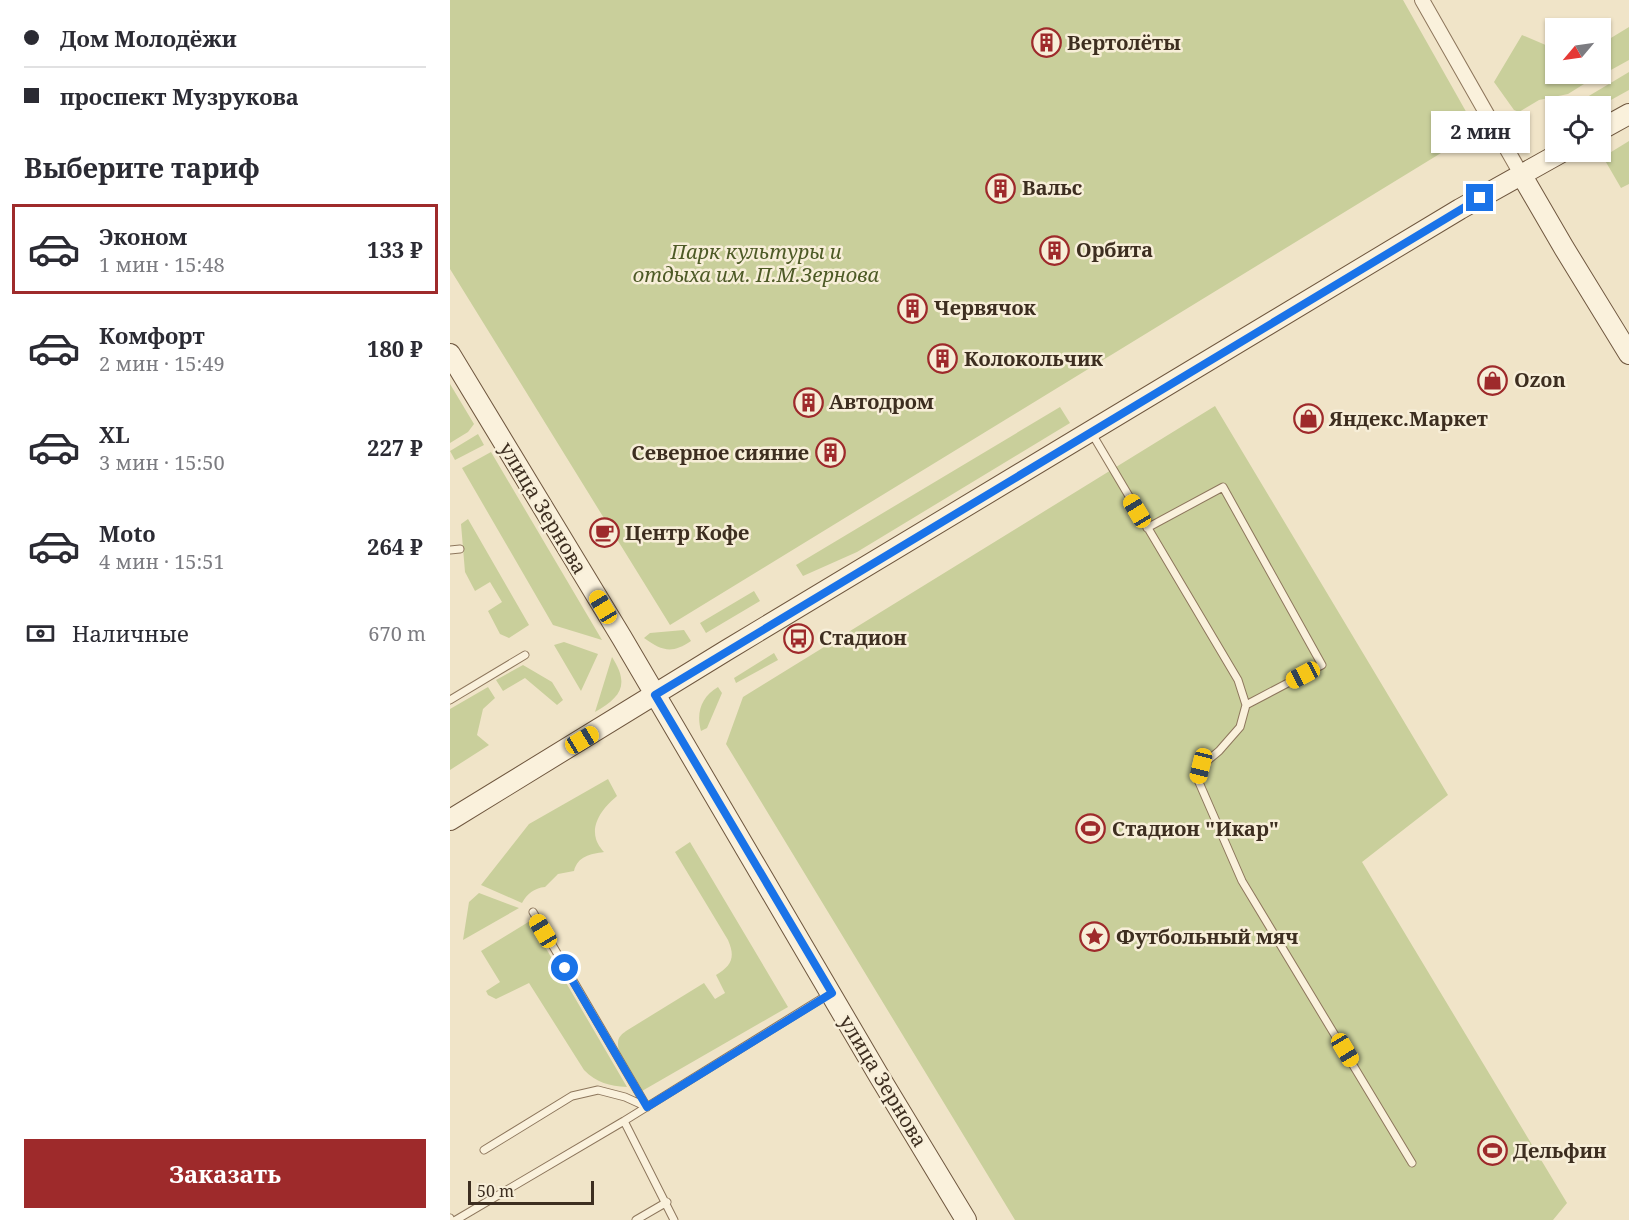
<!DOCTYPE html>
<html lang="ru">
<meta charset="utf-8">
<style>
body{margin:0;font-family:"Noto Serif",serif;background:#f2f2f3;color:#2b2b33;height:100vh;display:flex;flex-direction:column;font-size:22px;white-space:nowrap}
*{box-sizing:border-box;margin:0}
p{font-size:20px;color:#7c7c81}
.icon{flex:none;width:33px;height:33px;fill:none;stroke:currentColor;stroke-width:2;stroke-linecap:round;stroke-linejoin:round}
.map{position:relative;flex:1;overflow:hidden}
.sheet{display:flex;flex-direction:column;background:#fff;width:450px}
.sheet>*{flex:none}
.banner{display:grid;align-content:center;height:132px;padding:0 24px;background:#fff}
.needle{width:39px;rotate:241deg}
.controls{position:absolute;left:1095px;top:18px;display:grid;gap:12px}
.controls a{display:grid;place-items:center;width:66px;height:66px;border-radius:0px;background:#fff;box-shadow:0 2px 4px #0004;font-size:30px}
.scale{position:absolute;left:18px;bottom:15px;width:126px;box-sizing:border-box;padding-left:6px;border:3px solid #3d2e20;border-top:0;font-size:16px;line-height:21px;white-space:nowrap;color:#3d2e20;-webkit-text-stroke:4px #f7eed8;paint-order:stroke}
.end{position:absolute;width:27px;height:27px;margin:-14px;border:8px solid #1a73e8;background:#fff;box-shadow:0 0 0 3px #fff}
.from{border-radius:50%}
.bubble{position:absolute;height:42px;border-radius:0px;background:#fff;box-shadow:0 2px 4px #0004;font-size:20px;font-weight:700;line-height:42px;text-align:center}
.car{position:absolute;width:18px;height:36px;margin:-18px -9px;border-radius:8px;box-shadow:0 0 4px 2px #0007;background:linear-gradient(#f5c518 24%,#345 0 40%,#f5c518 0 76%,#345 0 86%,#f5c518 0)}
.banner b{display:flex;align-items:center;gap:21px;height:57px;font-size:22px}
.banner b+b{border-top:2px solid #e1e1e2}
.banner i{width:15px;height:15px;background:#2b2b33}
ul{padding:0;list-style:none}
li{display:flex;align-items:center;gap:18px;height:90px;margin:0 12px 9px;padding:0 12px;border:3px solid transparent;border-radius:0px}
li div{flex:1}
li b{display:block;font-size:22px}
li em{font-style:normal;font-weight:700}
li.current{border-color:#9e2a2b}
li>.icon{width:54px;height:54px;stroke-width:1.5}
h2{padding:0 24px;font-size:27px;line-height:72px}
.pay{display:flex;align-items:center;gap:15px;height:66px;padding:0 24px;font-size:22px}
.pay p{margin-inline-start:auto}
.primary-button{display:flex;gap:12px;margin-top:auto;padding:12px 24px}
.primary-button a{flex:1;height:69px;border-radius:0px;background:#9e2a2b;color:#fff;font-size:24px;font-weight:700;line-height:69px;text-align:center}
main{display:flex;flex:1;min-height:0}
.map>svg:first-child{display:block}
.green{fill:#c9cf9b}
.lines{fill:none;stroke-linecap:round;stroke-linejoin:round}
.lane-casing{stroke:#8d765c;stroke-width:9}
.street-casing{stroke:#8d765c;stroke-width:16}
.secondary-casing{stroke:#6f573f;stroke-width:22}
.lane{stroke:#faf1dc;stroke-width:7}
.street{stroke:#faf1dc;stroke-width:14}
.secondary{stroke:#faf1dc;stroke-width:20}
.route{stroke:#1a73e8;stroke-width:8}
.labels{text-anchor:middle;stroke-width:5;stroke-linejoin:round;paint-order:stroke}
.poi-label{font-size:20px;font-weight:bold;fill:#3d2e20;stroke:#f7eed8;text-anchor:start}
.park-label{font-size:20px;font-style:italic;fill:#4d5a26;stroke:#f7eed8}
.street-label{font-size:20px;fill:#3d2e20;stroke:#f7eed8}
</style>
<main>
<section class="sheet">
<div class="banner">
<b><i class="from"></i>Дом Молодёжи</b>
<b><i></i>проспект Музрукова</b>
</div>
<h2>Выберите тариф</h2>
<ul>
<li class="current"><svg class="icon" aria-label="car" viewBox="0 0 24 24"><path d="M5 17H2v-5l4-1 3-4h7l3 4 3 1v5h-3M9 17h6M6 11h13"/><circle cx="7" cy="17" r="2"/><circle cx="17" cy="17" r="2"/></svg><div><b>Эконом</b><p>1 мин · 15:48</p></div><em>133 ₽</em></li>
<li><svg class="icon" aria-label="car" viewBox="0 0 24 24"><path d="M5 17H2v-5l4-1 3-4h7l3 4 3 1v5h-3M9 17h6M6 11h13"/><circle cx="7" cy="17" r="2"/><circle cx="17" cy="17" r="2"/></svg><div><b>Комфорт</b><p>2 мин · 15:49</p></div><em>180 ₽</em></li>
<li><svg class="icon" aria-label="car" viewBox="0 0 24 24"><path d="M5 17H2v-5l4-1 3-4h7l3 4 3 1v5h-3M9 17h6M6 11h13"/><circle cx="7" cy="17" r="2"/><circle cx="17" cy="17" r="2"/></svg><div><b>XL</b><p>3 мин · 15:50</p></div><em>227 ₽</em></li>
<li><svg class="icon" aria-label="car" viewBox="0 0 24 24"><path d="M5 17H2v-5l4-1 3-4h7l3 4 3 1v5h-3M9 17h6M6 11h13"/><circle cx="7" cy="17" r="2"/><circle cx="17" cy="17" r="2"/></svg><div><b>Moto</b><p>4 мин · 15:51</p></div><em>264 ₽</em></li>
</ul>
<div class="pay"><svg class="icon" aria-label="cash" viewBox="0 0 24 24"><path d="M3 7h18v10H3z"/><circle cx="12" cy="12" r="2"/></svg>Наличные<p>670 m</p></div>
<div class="primary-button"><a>Заказать</a></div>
</section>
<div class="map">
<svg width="1179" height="1220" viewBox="0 0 1179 1220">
<rect width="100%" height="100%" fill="#f0e4c8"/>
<path class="green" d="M 0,0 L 953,0 L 1027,131 L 220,625 L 0,269 Z
M 1179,27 L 1179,60 L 1150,76 L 1149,74 L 1150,74 L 1151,44 Z
M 1072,35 L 1105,49 L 1106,74 L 1128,74 L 1134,84 L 1118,94 L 1089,100 L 1069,112 L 1064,110 L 1044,82 Z
M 1179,72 L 1179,90 L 1150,106 L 1122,106 Z
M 1179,141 L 1179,184 L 1171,188 L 1153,157 Z
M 0,384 L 24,424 L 18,432 L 0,443 Z
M 765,406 L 998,795 L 912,862 L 1117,1203 L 1103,1220 L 565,1220 L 276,744 L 293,697 Z
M 610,407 L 620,423 L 407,552 L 353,576 L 346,565 Z
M 28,434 L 34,445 L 5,460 L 0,451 Z
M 41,452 L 152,640 L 103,625 L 12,468 Z
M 18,519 L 79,625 L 59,638 L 50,634 L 38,611 L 52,602 L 40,582 L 25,591 L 15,572 L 11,524 Z
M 304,591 L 310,601 L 256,633 L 250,623 Z
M 234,630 L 241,641 C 222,654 212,651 194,638 L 200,633 Z
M 114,642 L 148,654 L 131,691 L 104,645 Z
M 324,653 L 328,660 L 286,683 L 284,678 Z
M 162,657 C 180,685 171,697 145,712 Z
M 73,665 L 102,682 L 113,700 L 107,705 L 75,678 L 53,691 L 46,680 Z
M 38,687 L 45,698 L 33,709 L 27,735 L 39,745 L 0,770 L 0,709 Z
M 268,687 L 272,693 L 257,728 L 251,731 C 246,713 251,697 268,687 Z
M 158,779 L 167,796 C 155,806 141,822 146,839 C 147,843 151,849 154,852 C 140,854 128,856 124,871 L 108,874 L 95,887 C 84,888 77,894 72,903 L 31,885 L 79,824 Z
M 240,842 L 338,1007 L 192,1091 C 185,1080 167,1055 168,1043 C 168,1037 172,1034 176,1031 L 254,983 L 265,999 L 275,993 L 266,975 C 281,966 286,958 278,940 L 225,852 Z
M 29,893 L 69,908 L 13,940 L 19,902 Z
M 80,921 L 177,1087 C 159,1086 147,1083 134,1070 L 79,983 L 46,999 L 38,995 L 36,991 L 50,982 L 31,951 Z"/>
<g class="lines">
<defs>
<path id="lane" d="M 641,432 L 788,680 L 796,705 L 790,727 L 769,751 L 751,766 L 748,780 L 792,881 L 962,1163
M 697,528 L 773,487 L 872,665 L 796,705
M 0,550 L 10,549
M 0,700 L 75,655
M 83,912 L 197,1107
M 174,1121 L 224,1220
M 34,1150 L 122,1096 L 148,1090 L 175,1097 L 197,1107
M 0,1218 L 1,1220
M 6,1220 L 174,1121 L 379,994
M 186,1220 L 217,1202"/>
<path id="street" d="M 972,0 L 1071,174"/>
<path id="secondary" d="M 1150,130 L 1179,114
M 1071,174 L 1114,248 L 1179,354
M 0,354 L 172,638 L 429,1076 L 516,1220
M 0,820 L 277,650 L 1010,209 L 1112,152"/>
</defs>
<use href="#lane" class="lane-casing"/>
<use href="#street" class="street-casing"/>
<use href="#secondary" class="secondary-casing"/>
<use href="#lane" class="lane"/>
<use href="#street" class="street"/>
<use href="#secondary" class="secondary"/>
</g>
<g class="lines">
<path class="route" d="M 115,968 L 197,1107 L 382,993 L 205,695 L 1030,198"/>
</g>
<defs>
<symbol id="building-ring" viewBox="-11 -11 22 22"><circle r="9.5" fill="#f7eed8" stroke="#9e2a2b" stroke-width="1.5"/><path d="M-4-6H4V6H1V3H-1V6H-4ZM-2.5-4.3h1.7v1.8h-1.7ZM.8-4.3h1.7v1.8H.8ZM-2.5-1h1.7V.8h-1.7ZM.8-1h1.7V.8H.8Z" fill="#9e2a2b"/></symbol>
<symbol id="shop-ring" viewBox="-11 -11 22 22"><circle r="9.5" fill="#f7eed8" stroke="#9e2a2b" stroke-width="1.5"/><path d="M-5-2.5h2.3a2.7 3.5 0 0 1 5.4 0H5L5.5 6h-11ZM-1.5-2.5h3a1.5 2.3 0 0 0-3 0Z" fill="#9e2a2b"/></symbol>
<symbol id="cafe-ring" viewBox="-11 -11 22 22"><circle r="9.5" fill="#f7eed8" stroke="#9e2a2b" stroke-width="1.5"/><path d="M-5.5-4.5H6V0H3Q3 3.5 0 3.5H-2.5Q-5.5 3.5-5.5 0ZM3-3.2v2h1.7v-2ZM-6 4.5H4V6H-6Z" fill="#9e2a2b"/></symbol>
<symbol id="bus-ring" viewBox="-11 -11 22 22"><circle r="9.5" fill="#f7eed8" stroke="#9e2a2b" stroke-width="1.5"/><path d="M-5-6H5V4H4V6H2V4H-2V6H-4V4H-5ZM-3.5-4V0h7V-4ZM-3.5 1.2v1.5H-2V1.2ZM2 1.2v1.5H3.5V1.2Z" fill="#9e2a2b"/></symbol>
<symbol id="stadium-ring" viewBox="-11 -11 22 22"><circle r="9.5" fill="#f7eed8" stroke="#9e2a2b" stroke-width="1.5"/><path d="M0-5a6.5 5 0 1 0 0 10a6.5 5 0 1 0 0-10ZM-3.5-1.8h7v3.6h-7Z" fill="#9e2a2b"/></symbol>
<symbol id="sight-ring" viewBox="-11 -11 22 22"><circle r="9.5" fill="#f7eed8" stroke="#9e2a2b" stroke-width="1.5"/><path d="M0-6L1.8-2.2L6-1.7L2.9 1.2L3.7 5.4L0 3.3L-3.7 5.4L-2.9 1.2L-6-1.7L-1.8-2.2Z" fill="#9e2a2b"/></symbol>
</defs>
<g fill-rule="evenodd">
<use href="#building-ring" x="580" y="26" width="33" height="33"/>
<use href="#building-ring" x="534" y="172" width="33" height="33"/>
<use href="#building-ring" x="588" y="234" width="33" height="33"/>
<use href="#building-ring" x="446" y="292" width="33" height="33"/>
<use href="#building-ring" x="476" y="342" width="33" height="33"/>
<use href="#shop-ring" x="1026" y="364" width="33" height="33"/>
<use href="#building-ring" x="342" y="386" width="33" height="33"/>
<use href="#shop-ring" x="842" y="402" width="33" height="33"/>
<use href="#building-ring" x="364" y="436" width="33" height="33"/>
<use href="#cafe-ring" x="138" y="516" width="33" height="33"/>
<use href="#bus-ring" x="332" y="622" width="33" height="33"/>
<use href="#stadium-ring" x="624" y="812" width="33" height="33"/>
<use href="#sight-ring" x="628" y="920" width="33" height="33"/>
<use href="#stadium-ring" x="1026" y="1134" width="33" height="33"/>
</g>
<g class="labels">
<g class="poi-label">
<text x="617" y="50">Вертолёты</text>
<text x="572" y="195">Вальс</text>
<text x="626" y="257">Орбита</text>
<text x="484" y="315">Червячок</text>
<text x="514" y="366">Колокольчик</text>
<text x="1064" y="387">Ozon</text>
<text x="379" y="409">Автодром</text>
<text x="879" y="426">Яндекс.Маркет</text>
<text x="359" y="460" text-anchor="end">Северное сияние</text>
<text x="175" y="540">Центр Кофе</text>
<text x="369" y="645">Стадион</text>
<text x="662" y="836">Стадион "Икар"</text>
<text x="666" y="944">Футбольный мяч</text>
<text x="1063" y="1158">Дельфин</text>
</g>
<g class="park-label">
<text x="306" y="259">Парк культуры и<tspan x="306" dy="23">отдыха им. П.М.Зернова</tspan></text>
</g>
<g class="street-label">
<text transform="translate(93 508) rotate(59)" y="7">улица Зернова</text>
<text transform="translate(433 1081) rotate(59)" y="7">улица Зернова</text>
</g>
</g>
</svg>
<div class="controls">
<a><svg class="needle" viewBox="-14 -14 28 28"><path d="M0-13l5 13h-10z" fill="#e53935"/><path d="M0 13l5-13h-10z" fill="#7c7c81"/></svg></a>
<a><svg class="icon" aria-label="locate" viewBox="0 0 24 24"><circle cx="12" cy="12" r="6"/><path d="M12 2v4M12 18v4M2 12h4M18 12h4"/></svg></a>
</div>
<div class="scale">50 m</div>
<i class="end from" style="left:115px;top:968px"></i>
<i class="end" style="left:1030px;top:198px"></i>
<div class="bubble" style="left:981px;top:111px;width:99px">2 мин</div>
<i class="car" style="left:687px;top:511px;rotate:329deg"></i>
<i class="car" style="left:153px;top:607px;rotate:329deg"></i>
<i class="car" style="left:853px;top:675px;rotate:242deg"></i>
<i class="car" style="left:132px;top:740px;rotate:59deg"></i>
<i class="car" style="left:751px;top:766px;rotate:194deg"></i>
<i class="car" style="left:93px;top:931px;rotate:329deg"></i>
<i class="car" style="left:895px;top:1050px;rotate:149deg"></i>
</div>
</main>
